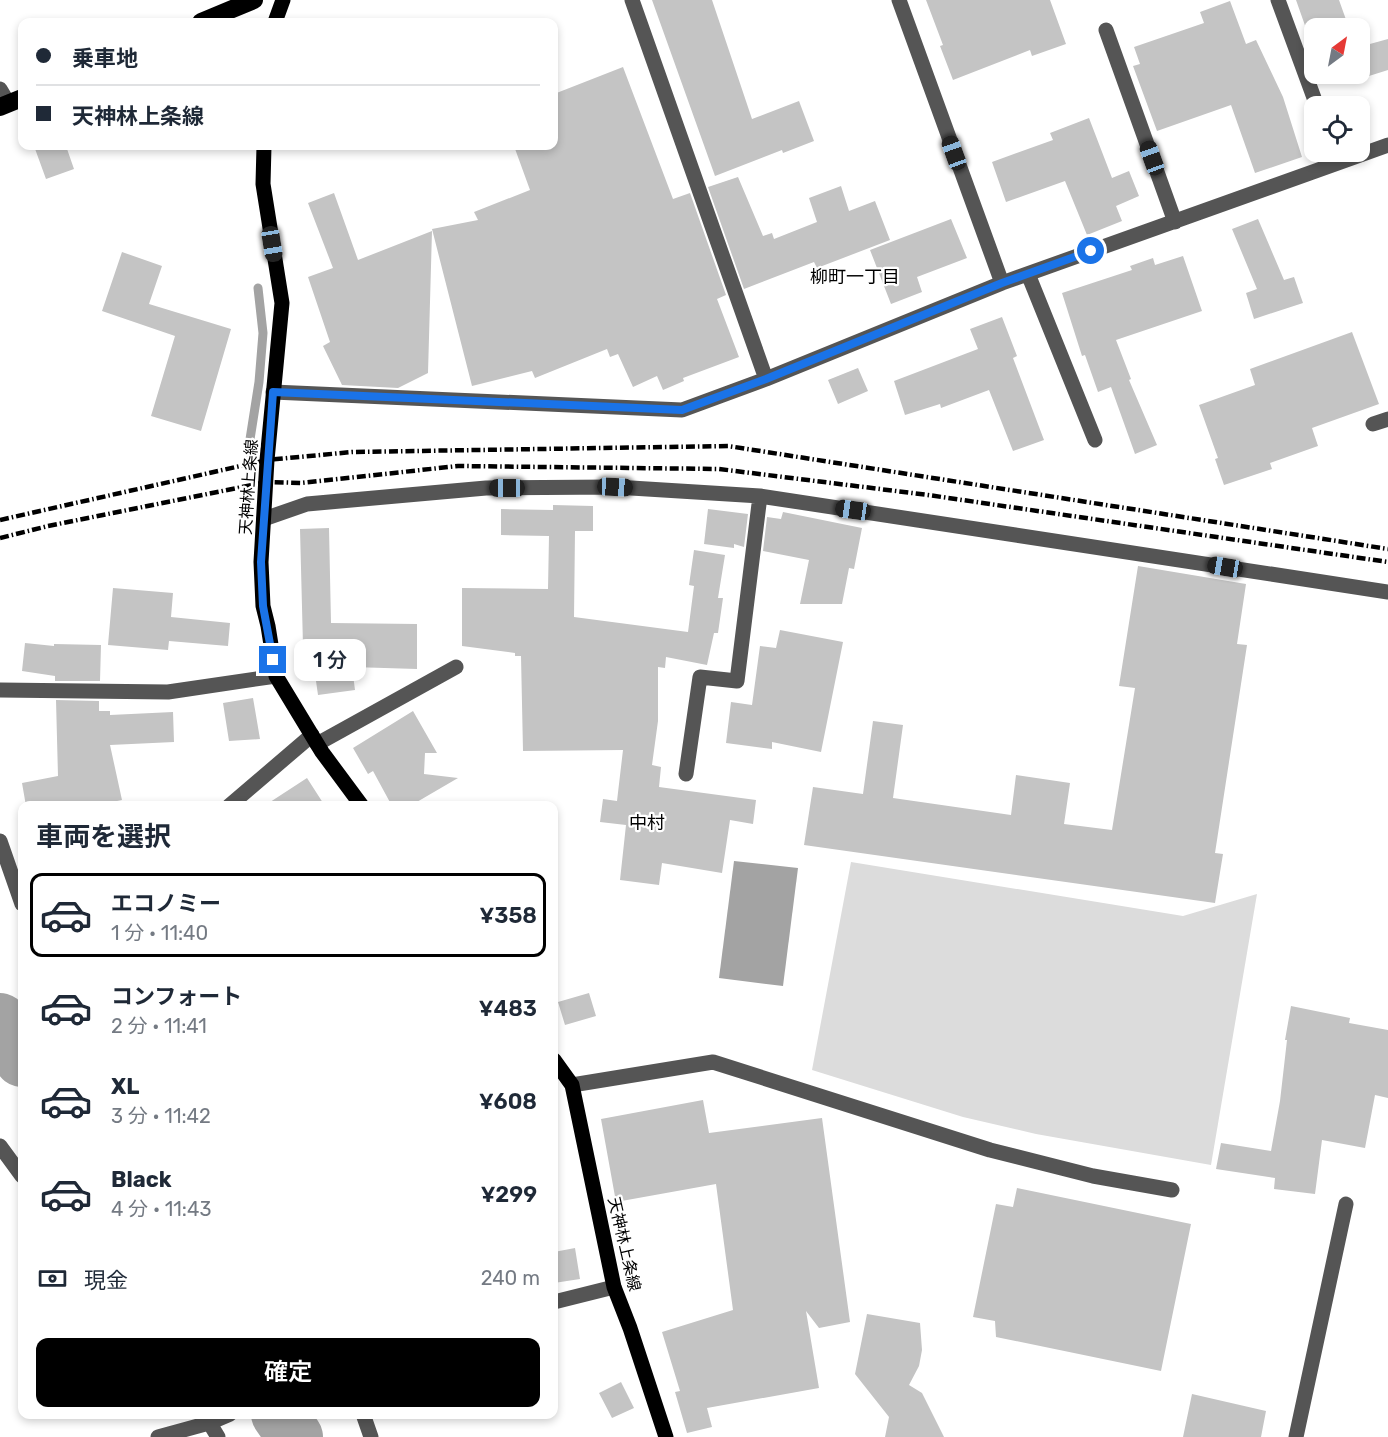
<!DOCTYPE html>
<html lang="ja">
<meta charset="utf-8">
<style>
body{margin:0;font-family:Rubik,"Noto Sans JP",sans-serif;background:#f2f2f3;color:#1f2937;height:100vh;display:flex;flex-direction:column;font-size:22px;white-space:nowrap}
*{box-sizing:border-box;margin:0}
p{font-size:20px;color:#747a83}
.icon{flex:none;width:33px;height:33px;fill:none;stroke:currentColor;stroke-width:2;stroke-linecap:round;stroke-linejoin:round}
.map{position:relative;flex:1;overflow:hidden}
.sheet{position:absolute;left:18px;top:801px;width:540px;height:618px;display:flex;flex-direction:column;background:#fff;border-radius:12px;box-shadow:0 3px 9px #0003}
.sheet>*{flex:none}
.hud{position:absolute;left:18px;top:18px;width:540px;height:132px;border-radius:12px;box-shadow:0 3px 9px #0003;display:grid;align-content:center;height:132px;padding:0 18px;background:#fff}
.needle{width:39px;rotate:32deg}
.tools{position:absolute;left:1304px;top:18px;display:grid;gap:12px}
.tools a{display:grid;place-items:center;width:66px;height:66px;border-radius:12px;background:#fff;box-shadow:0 3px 9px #0003;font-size:30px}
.end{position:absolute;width:27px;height:27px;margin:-14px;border:8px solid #1a73e8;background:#fff;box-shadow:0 0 0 3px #fff}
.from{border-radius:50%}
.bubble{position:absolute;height:42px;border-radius:12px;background:#fff;box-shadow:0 3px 9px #0003;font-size:20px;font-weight:600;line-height:42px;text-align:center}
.car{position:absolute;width:18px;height:36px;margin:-18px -9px;border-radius:8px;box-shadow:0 0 4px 2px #0007;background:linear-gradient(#222 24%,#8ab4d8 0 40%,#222 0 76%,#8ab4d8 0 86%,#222 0)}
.hud b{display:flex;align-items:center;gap:21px;height:57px;font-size:22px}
.hud b+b{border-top:2px solid #e0e1e3}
.hud i{width:15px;height:15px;background:#1f2937}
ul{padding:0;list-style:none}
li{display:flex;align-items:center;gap:18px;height:84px;margin:0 12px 9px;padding:0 6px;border:3px solid transparent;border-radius:12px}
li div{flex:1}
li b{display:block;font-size:22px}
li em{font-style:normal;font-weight:600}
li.on{border-color:#000}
li>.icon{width:54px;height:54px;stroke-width:1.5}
h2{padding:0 18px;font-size:27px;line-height:72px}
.pay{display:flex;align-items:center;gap:15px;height:66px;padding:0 18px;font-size:22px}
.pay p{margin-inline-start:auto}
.button{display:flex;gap:12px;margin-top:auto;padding:12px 18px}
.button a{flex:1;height:69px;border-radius:12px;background:#000;color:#fff;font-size:24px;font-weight:600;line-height:69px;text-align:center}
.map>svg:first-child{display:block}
.green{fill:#dcdcdc}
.water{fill:#a3a3a3}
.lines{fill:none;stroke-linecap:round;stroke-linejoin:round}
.stream{stroke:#a3a3a3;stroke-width:9}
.river{stroke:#a3a3a3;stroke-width:56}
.building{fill:#c4c4c4}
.minor{stroke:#555;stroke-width:15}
.major{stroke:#000;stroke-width:15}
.highway{stroke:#000;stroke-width:18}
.rail{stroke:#000;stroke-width:4.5;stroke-dasharray:9 3 1.5 3;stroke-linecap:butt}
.route{stroke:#1a73e8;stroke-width:8}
.labels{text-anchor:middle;stroke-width:4.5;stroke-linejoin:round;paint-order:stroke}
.street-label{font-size:16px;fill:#000;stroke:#fff}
.neighbourhood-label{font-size:18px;fill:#000;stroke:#fff}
</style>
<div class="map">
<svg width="1388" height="1437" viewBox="0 0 1388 1437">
<rect width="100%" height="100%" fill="#fff"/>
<path class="green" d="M 851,862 L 1183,916 L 1257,894 L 1211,1165 L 1036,1134 L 963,1117 L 812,1070 Z"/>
<path class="water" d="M 734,861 L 798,868 L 783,986 L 719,978 Z"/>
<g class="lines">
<path class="stream" d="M 248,452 L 259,382 L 263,333 L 258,288"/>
<path class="river" d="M 0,1021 L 22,1059
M 279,1414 L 295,1437"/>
</g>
<path class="building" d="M 652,0 L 712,0 L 752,119 L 799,101 L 814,141 L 783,153 L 782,150 L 715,176 Z
M 926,0 L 1050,0 L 1066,44 L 1032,56 L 1030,50 L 953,80 L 940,46 L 943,45 Z
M 1296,0 L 1339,0 L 1349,28 L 1314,28 L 1314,51 Z
M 1230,1 L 1246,44 L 1256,40 L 1283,97 L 1302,157 L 1255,173 L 1231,105 L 1157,131 L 1133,66 L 1140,64 L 1134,47 L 1204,23 L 1200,12 Z
M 1388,39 L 1388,70 L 1350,82 L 1347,74 L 1359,74 L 1359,47 Z
M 623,67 L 673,199 L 690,193 L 726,295 L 717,299 L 739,357 L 683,378 L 684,381 L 663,390 L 657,376 L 633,387 L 618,354 L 610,357 L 607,349 L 535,378 L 532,371 L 472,386 L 432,229 L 478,220 L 474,212 L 530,190 L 514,146 L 554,146 L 554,94 Z
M 1089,118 L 1112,178 L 1129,171 L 1139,196 L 1116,206 L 1122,221 L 1087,235 L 1065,181 L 1006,202 L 992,162 L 1053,140 L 1050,133 Z
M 34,146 L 66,146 L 74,169 L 46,179 Z
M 738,177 L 763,236 L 772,233 L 774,239 L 817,222 L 809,198 L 841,186 L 849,211 L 875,201 L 890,240 L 817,268 L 814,262 L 744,289 L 708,187 Z
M 334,193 L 358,260 L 432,231 L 428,373 L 398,388 L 342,385 L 323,346 L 330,342 L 308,277 L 333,268 L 308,203 Z
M 951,219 L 967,258 L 917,277 L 922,292 L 891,304 L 870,250 Z
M 1258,219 L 1284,280 L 1294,277 L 1303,303 L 1254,319 L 1246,293 L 1257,289 L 1232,229 Z
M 122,252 L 162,266 L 149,304 L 231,329 L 201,431 L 151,416 L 175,336 L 102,311 Z
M 1183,256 L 1202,311 L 1116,340 L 1131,379 L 1129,380 L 1157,445 L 1135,454 L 1111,387 L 1098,392 L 1085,355 L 1082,356 L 1062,293 L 1132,270 L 1130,266 L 1153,258 L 1155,265 Z
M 1002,317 L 1017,356 L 1013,358 L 1044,440 L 1013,451 L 989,390 L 941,408 L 940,404 L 905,415 L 894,381 L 978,349 L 970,329 Z
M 1352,332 L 1379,404 L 1312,428 L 1318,446 L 1270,463 L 1272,469 L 1224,485 L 1215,459 L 1218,458 L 1199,405 L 1255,385 L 1250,369 Z
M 858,368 L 868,391 L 838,404 L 828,380 Z
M 553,505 L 593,506 L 593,531 L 575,531 L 574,617 L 688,632 L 694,586 L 689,585 L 694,550 L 725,555 L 718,598 L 723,598 L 718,633 L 714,633 L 707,665 L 666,657 L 665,668 L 658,667 L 658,721 L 652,765 L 661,767 L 659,787 L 756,800 L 753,824 L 730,820 L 722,873 L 662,863 L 659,885 L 620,880 L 626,825 L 600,822 L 603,799 L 617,801 L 623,750 L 523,751 L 521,656 L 515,656 L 515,653 L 462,646 L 462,588 L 548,589 L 549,536 L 501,535 L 501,509 L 553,510 Z
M 708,509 L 748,514 L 744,547 L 734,544 L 734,548 L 704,544 Z
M 783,512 L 862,528 L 854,569 L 849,568 L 842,604 L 800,604 L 809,560 L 763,551 L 767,517 L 781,519 Z
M 329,528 L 331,623 L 417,624 L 417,669 L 352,667 L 355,690 L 318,695 L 311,646 L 303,646 L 300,529 Z
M 1138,566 L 1246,584 L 1237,644 L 1247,645 L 1215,853 L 1223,854 L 1215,903 L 804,845 L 813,787 L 863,794 L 873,721 L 903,725 L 893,798 L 1011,815 L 1016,775 L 1070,783 L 1064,824 L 1112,830 L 1135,688 L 1119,686 Z
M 113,588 L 173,593 L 171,617 L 230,623 L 228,646 L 169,641 L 168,650 L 108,645 Z
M 780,630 L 843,642 L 821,752 L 772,742 L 772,749 L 726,743 L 731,702 L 752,705 L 760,646 L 776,648 Z
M 25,643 L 54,646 L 54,644 L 101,645 L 100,681 L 55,681 L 55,676 L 22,671 Z
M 253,698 L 260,739 L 229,741 L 223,703 Z
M 56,700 L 99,701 L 99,711 L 110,711 L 110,715 L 173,712 L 174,742 L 110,745 L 122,800 L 93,806 L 26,806 L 22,783 L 58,776 Z
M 413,711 L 437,753 L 425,753 L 424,774 L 458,778 L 410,806 L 392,806 L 373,771 L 368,774 L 353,748 Z
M 307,778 L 325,806 L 264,806 Z
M 589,993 L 596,1016 L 565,1025 L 558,1002 Z
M 1291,1006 L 1350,1018 L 1349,1023 L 1388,1030 L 1388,1098 L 1375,1095 L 1365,1148 L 1322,1140 L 1315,1194 L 1274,1189 L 1275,1178 L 1216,1169 L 1221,1143 L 1271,1151 L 1280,1101 L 1287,1040 L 1285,1040 Z
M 703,1100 L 709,1133 L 822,1118 L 850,1322 L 819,1328 L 806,1311 L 819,1388 L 707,1408 L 712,1427 L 687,1433 L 675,1392 L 680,1391 L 662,1332 L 733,1310 L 716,1184 L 616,1202 L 601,1119 Z
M 1017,1188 L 1191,1224 L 1161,1371 L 996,1337 L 995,1321 L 973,1317 L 996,1204 L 1013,1207 Z
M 575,1248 L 580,1279 L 554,1283 L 554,1252 Z
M 867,1314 L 920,1323 L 922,1350 L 919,1366 L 909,1385 L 922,1393 L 944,1437 L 885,1437 L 889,1417 L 855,1374 Z
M 621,1382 L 634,1408 L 612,1418 L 599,1393 Z
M 1192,1394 L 1266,1411 L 1261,1437 L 1183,1437 Z"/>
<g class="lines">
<path class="minor" d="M 632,0 L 766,379
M 899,0 L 1002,283
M 1278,0 L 1317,106
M 1106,30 L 1175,222
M 0,89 L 9,104
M 1028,274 L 1095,440
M 273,392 L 682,410 L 766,379 L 1002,283 L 1388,145
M 1373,424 L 1388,419
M 264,519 L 307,504 L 486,488 L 615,487 L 760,496 L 1388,592
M 0,690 L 168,692 L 276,676
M 317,744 L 456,667
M 686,774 L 700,677 L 737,681 L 760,496
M 229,806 L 312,735
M 0,841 L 22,904
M 572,1085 L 713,1062 L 990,1150 L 1093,1176 L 1172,1190
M 0,1146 L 22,1176
M 554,1302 L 614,1287
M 204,1414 L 218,1437
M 363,1414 L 371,1437
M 158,1437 L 209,1423 L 230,1414
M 1296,1437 L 1346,1204"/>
<path class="major" d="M 275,22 L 283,0
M 264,146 L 263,184 L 282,303 L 267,460 L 261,562 L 263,606 L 268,626 L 276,676 L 322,752 L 362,806
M 554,1060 L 572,1085 L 614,1287 L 630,1328 L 666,1437"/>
<path class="highway" d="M 201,22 L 254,0
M 0,107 L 22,98"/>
<path class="rail" d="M 0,520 L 267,460 L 352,452 L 728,446 L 1388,549
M 0,538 L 48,526 L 267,482 L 301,483 L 458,466 L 719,469 L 928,495 L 1388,562"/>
</g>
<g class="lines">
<path class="route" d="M 273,660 L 263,606 L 261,562 L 273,392 L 682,410 L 766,379 L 1002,283 L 1091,251"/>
</g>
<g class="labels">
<g class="street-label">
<text transform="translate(248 487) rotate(-86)" y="6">天神林上条線</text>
<text transform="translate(625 1244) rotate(77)" y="6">天神林上条線</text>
</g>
<g class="neighbourhood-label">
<text x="855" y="283">柳町一丁目</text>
<text x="647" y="829">中村</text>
</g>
</g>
</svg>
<div class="tools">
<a><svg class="needle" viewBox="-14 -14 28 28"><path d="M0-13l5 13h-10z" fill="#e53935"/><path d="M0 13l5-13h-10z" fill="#747a83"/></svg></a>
<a><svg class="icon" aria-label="locate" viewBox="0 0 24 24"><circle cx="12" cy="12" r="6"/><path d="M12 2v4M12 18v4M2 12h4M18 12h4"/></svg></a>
</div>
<i class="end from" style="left:1091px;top:251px"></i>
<i class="end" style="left:273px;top:660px"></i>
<div class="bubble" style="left:294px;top:639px;width:72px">1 分</div>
<i class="car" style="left:954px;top:153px;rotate:340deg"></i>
<i class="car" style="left:1152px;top:158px;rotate:340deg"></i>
<i class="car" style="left:272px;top:244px;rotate:171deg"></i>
<i class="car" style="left:615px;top:487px;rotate:93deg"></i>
<i class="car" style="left:507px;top:488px;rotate:270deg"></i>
<i class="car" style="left:853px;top:510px;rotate:278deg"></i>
<i class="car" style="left:1225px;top:567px;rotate:279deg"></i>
<div class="hud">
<b><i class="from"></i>乗車地</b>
<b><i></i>天神林上条線</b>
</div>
<section class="sheet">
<h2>車両を選択</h2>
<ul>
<li class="on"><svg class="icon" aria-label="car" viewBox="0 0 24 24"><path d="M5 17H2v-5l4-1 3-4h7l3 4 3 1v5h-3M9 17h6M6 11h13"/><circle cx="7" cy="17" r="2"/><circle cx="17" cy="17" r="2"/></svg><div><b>エコノミー</b><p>1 分 · 11:40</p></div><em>¥358</em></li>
<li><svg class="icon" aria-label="car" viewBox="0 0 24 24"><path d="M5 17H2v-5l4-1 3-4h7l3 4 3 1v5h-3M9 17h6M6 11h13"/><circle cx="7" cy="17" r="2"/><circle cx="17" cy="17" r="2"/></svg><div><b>コンフォート</b><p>2 分 · 11:41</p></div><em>¥483</em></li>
<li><svg class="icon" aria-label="car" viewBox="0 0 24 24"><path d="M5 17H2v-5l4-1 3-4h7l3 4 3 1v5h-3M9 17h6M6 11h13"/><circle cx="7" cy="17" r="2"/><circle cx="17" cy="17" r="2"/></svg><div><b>XL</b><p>3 分 · 11:42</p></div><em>¥608</em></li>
<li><svg class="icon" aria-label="car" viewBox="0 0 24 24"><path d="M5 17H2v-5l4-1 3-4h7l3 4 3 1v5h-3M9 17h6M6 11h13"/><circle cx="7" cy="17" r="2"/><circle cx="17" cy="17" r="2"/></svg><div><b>Black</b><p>4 分 · 11:43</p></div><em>¥299</em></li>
</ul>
<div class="pay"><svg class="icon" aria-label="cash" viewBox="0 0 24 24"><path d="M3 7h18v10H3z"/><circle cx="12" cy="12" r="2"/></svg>現金<p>240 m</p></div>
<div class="button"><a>確定</a></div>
</section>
</div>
